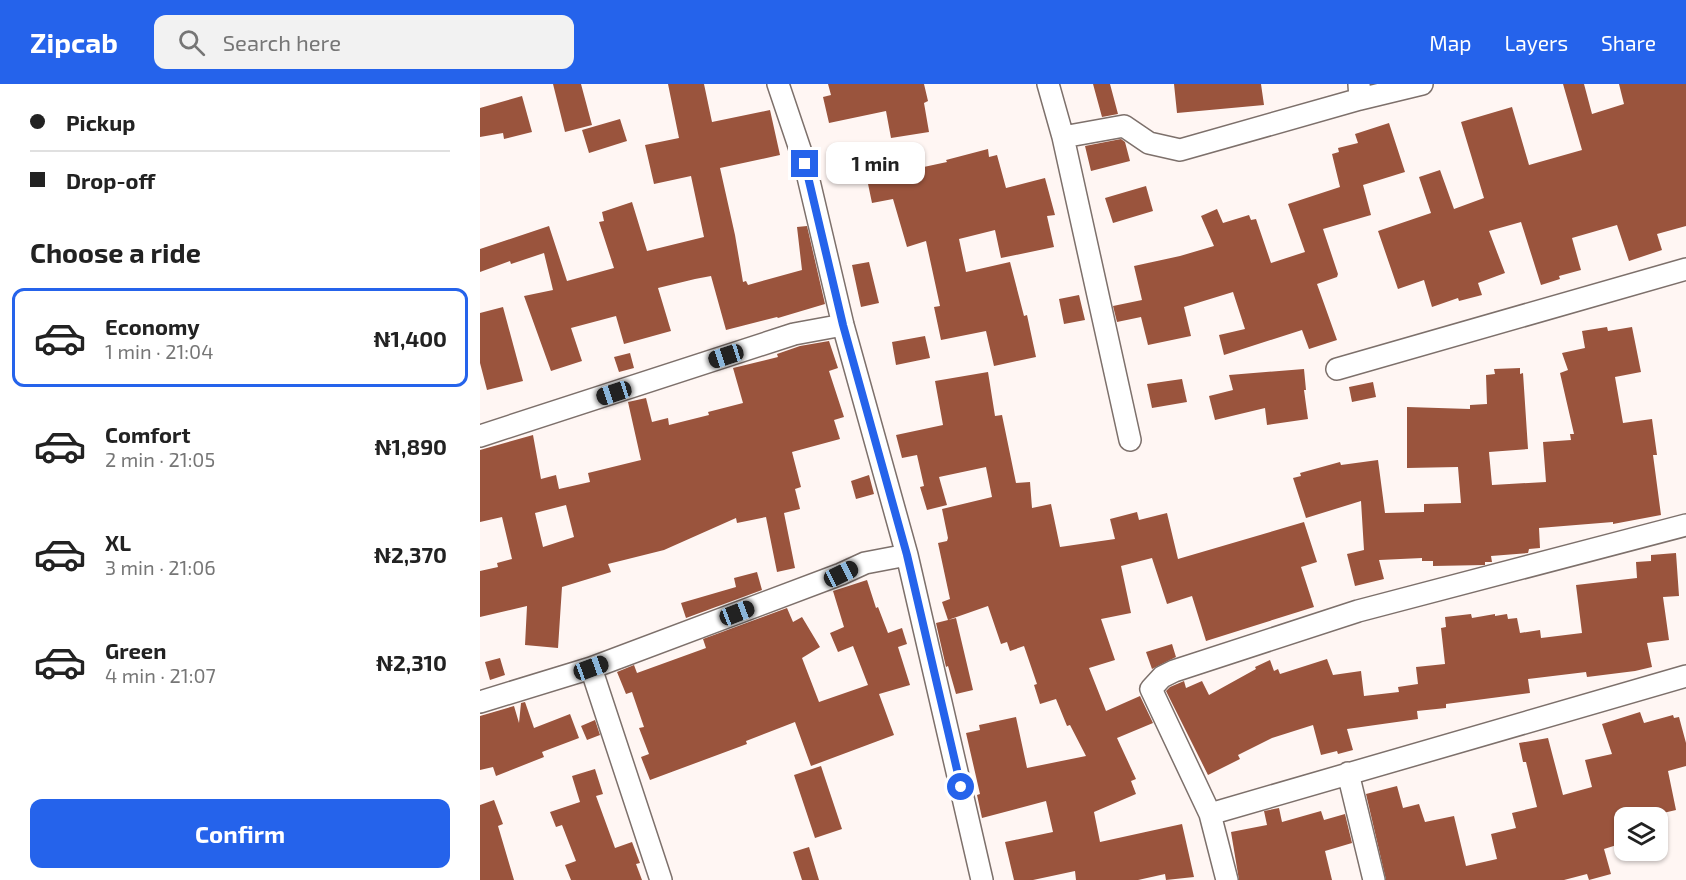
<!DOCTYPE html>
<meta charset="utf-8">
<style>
body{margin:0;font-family:"Exo 2",sans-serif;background:#f2f2f2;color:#222;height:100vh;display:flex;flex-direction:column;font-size:22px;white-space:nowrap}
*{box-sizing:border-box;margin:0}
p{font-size:20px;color:#767676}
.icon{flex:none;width:33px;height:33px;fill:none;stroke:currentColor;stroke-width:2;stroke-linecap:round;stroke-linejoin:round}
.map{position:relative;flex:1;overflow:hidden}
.drawer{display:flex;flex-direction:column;background:#fff;width:480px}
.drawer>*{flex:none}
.top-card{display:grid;align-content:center;height:132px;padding:0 30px;background:#fff}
.controls{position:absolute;left:1134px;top:723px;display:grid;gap:12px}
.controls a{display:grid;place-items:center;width:54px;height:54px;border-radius:12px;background:#fff;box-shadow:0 2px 4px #0004;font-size:30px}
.end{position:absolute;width:27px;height:27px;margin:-14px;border:8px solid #2563eb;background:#fff;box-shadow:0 0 0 3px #fff}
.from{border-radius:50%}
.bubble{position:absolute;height:42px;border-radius:12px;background:#fff;box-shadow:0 2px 4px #0004;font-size:20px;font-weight:700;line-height:42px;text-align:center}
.car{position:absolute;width:18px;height:36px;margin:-18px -9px;border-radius:8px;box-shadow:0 0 4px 2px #0007;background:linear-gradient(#222 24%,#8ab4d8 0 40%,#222 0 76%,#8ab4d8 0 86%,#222 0)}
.top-card b{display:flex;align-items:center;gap:21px;height:57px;font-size:22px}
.top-card b+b{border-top:2px solid #e0e0e0}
.top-card i{width:15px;height:15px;background:#222}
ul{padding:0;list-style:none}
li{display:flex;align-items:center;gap:18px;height:99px;margin:0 12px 9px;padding:0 18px;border:3px solid transparent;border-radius:12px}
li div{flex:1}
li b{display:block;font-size:22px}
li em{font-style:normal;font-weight:700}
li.selected{border-color:#2563eb}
li>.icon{width:54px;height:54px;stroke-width:1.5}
h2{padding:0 30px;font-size:27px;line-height:72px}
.cta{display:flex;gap:12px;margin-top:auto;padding:12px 30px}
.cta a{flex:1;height:69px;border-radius:12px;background:#2563eb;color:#fff;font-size:24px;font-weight:700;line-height:69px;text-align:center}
header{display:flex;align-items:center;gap:36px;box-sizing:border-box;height:84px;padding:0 30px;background:#2563eb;color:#fff}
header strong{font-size:28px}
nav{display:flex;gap:33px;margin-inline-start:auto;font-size:21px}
.search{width:420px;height:54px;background:#f2f2f2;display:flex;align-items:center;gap:15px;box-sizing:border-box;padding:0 21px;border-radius:12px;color:#767676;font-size:22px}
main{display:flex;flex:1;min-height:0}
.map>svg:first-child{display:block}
.building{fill:#9a543d;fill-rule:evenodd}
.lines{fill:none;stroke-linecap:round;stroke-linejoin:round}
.street-casing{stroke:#7d706b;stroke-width:24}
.street{stroke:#fff;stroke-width:21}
.route{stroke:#2563eb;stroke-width:8}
</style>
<header>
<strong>Zipcab</strong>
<div class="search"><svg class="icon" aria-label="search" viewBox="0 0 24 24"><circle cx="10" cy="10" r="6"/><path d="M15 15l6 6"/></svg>Search here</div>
<nav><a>Map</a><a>Layers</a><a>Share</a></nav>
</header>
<main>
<section class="drawer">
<div class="top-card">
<b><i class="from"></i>Pickup</b>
<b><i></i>Drop-off</b>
</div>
<h2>Choose a ride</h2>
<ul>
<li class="selected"><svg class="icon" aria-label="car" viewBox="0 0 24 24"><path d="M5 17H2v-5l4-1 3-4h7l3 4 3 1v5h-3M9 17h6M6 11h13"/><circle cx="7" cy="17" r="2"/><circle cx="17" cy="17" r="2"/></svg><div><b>Economy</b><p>1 min · 21:04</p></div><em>₦1,400</em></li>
<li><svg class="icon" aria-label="car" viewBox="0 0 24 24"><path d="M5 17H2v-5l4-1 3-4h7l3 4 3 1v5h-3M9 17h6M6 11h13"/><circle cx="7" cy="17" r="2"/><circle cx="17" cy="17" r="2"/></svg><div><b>Comfort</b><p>2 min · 21:05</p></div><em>₦1,890</em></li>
<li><svg class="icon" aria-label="car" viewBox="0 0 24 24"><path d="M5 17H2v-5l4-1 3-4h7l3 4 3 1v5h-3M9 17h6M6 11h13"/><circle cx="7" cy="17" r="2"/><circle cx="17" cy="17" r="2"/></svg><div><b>XL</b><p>3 min · 21:06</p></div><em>₦2,370</em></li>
<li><svg class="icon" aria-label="car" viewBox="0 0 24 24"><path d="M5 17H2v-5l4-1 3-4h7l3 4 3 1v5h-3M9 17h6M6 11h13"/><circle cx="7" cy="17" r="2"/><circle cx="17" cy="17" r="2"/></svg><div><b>Green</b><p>4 min · 21:07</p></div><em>₦2,310</em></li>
</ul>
<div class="cta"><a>Confirm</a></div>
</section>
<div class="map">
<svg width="1206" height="796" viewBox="0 0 1206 796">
<rect width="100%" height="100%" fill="#fff6f3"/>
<path class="building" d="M 73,0 L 101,0 L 112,41 L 85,48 Z
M 188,0 L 224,0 L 232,38 L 290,26 L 300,71 L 240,84 L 255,151 L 263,198 L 266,197 L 268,201 L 322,186 L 317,143 L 327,142 L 345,220 L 298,234 L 297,233 L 246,246 L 231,192 L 215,195 L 178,204 L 191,247 L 144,260 L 136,232 L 91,244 L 102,277 L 71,287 L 44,212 L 73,206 L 64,169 L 31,180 L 30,177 L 0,188 L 0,165 L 69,142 L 87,197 L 134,184 L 119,138 L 124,137 L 122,128 L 152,118 L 167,167 L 224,153 L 211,92 L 174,100 L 165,61 L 199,54 Z
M 348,0 L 444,0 L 448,17 L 444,19 L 449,48 L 411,54 L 406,27 L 349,39 L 343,13 L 351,11 Z
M 613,0 L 630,0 L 638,30 L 622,33 Z
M 694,0 L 781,0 L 784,21 L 697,29 Z
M 1083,0 L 1104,0 L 1112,30 L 1144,20 L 1139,0 L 1206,0 L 1206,142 L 1177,150 L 1182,166 L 1149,177 L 1137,141 L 1092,154 L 1101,186 L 1079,192 L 1080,195 L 1061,201 L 1041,138 L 1009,147 L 1025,189 L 998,199 L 1002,211 L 979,217 L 978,214 L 952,223 L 944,196 L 918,205 L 898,147 L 951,129 L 939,93 L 960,86 L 974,125 L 1004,114 L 981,38 L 1032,23 L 1049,81 L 1102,66 Z
M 42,12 L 52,48 L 24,55 L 23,49 L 0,53 L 0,24 Z
M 140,35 L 147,57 L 109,69 L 102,46 Z
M 909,39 L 925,88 L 883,101 L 891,131 L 843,145 L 858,190 L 857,193 L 837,200 L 857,256 L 829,265 L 822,246 L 744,271 L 739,251 L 765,245 L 753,208 L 704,223 L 711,252 L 668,261 L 661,233 L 637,238 L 633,222 L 662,216 L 654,182 L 700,172 L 734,162 L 721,132 L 737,125 L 743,139 L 769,131 L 771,136 L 776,135 L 791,179 L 825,168 L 808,120 L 860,103 L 852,70 L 859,68 L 858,64 L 878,59 L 875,50 Z
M 641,55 L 645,58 L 650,77 L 611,87 L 605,62 Z
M 405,63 L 411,90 L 467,78 L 466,76 L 508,65 L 509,73 L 517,71 L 526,104 L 565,94 L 575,131 L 567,132 L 574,163 L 521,174 L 515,146 L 479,155 L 486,188 L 530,178 L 544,232 L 547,231 L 556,273 L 514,282 L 506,247 L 461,256 L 454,223 L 460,222 L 446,157 L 427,163 L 413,115 L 392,119 L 387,95 L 395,93 L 390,66 Z
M 666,102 L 673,127 L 633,139 L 625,114 Z
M 389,178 L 399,219 L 381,223 L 372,181 Z
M 599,211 L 605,236 L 584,240 L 579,215 Z
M 23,223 L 43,297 L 7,306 L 0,279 L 0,229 Z
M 1127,243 L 1128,247 L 1152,243 L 1161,288 L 1135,293 L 1143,339 L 1172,335 L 1177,371 L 1173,371 L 1181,431 L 1133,440 L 1133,438 L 1059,444 L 1060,464 L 1049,465 L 1048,469 L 1011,472 L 1012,478 L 1005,478 L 1005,481 L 953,482 L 953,477 L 942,477 L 942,474 L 899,476 L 904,495 L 875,502 L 867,470 L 884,466 L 881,417 L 826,434 L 813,394 L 821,392 L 820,389 L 860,378 L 861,381 L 898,376 L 905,429 L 944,428 L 944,420 L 981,419 L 978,383 L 927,384 L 927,323 L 990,325 L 990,321 L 1007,320 L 1006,291 L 1015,290 L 1014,285 L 1040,284 L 1040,290 L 1043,289 L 1048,365 L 1009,368 L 1012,401 L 1066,398 L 1063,358 L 1091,356 L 1090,350 L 1094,350 L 1080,289 L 1088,286 L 1082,269 L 1105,264 L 1102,247 Z
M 445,252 L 450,274 L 416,281 L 412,258 Z
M 349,257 L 358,284 L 349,287 L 364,333 L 354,336 L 360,355 L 312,368 L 321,403 L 315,405 L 320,425 L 304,429 L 315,484 L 297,488 L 286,433 L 257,439 L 256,434 L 184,466 L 128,480 L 131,488 L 82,503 L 78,564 L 45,561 L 47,522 L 0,533 L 0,487 L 18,483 L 17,479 L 32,475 L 22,433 L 0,438 L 0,366 L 53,351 L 61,395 L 76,391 L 79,405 L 110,398 L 108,389 L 161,376 L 148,318 L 166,314 L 172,338 L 188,334 L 189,341 L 229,331 L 228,328 L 263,319 L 253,284 L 298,273 L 297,270 L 320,262 ZM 86,421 L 94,453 L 63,463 L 55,429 Z
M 150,269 L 154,284 L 139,288 L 134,273 Z
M 824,285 L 826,306 L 824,306 L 828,335 L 787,341 L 785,324 L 735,336 L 729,312 L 753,306 L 749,291 Z
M 508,288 L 515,332 L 522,331 L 536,399 L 550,398 L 552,424 L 571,420 L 580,463 L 635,455 L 630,435 L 657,428 L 659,436 L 687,429 L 698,475 L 824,438 L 837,478 L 821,483 L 834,523 L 726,557 L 712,512 L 687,520 L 672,474 L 641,482 L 651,529 L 621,535 L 635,576 L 609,584 L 626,627 L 660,612 L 673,639 L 637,654 L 656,695 L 651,697 L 656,710 L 614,728 L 620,758 L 702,740 L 714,793 L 686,796 L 685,790 L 658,796 L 596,796 L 595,787 L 553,796 L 534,796 L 525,758 L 573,748 L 566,717 L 502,734 L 497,711 L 500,710 L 486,649 L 500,646 L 499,641 L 536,633 L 547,684 L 606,672 L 590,641 L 587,642 L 576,615 L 560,620 L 554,601 L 557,600 L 544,562 L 530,567 L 527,558 L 521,560 L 508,522 L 468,536 L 462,518 L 470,515 L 458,459 L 467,457 L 468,454 L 462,425 L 512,413 L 506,383 L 459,393 L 467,421 L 447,426 L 440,403 L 444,402 L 437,371 L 422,374 L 416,351 L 463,341 L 455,297 Z
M 702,295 L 707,318 L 672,324 L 667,300 Z
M 893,298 L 896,313 L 872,318 L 869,303 Z
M 389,391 L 394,410 L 376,415 L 371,397 Z
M 1196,469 L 1199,512 L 1183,513 L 1189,556 L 1167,559 L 1172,583 L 1155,587 L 1107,593 L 1106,588 L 1048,595 L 1050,609 L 966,620 L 966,624 L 937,627 L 938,635 L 867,645 L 873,666 L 858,670 L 857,667 L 841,671 L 833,641 L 792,654 L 758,671 L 760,675 L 728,691 L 686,607 L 690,603 L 704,597 L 706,604 L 722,597 L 729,611 L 776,585 L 775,583 L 790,576 L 794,587 L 798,585 L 800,590 L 847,575 L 853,591 L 881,587 L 884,612 L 919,608 L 918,603 L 938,600 L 936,583 L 965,580 L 961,544 L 966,543 L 965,533 L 991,530 L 992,534 L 1015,530 L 1015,532 L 1027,530 L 1028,535 L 1037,534 L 1040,549 L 1060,546 L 1061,554 L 1102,549 L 1096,501 L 1157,494 L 1156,478 L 1171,477 L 1171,471 Z
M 277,488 L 282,506 L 206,534 L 201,519 L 256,503 L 254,494 Z
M 387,496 L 396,524 L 398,523 L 408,549 L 422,544 L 427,560 L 418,563 L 430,601 L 399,610 L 414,651 L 331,682 L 315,638 L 266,657 L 267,660 L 170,696 L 161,673 L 169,670 L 159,644 L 164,643 L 152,608 L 146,610 L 137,588 L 154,581 L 157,589 L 226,564 L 223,555 L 307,524 L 313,538 L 322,533 L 340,563 L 322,574 L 339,618 L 388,601 L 373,562 L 358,568 L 350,549 L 364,543 L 353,507 Z
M 476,534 L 493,606 L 476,610 L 468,582 L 466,583 L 456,539 Z
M 692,560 L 696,573 L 672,585 L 666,568 Z
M 20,574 L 25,591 L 10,596 L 5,578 Z
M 45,618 L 54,644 L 90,630 L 99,654 L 62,668 L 64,673 L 16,692 L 13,683 L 0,686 L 0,632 L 34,622 L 39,639 L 41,619 Z
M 1160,628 L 1164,639 L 1193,631 L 1194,634 L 1199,633 L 1206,659 L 1206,682 L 1188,687 L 1196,726 L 1162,734 L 1144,734 L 1144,752 L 1138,754 L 1140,760 L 1124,765 L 1131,790 L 1109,796 L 1107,790 L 1084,796 L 906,796 L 886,710 L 917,702 L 923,724 L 939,720 L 945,738 L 974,732 L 986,782 L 1017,775 L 1011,750 L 1036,744 L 1032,729 L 1057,723 L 1046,678 L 1043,678 L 1039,659 L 1068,654 L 1083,711 L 1112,703 L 1105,676 L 1132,670 L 1122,640 Z
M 115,636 L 120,651 L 107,656 L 101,642 Z
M 341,682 L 362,745 L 335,754 L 314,691 Z
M 115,685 L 123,710 L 116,712 L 135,764 L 152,758 L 160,779 L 156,780 L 162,796 L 91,796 L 85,781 L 96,777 L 82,741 L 76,743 L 70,728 L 100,718 L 92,692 Z
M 14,716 L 23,740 L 18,742 L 34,796 L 0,796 L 0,721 Z
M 799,724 L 802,738 L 841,727 L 844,736 L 865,730 L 872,759 L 845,767 L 852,796 L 759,796 L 751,748 L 787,741 L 784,727 Z
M 329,763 L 339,796 L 322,796 L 313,768 Z"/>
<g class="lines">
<defs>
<path id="street" d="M 298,0 L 325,80 L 363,241 L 427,471 L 502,796
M 568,0 L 583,53 L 650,356
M 879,0 L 880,15 L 942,0
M 583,53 L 644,42 L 669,59 L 700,66 L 880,15
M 857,285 L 1206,185
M 0,352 L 314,250 L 363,241
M 111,584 L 181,796
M 0,618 L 111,584 L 361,490 L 385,479 L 427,471
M 868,689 L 894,796
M 730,730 L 1206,592
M 747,796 L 730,730 L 671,605 L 682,593 L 694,587 L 878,527 L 1206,441"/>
</defs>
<use href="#street" class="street-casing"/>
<use href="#street" class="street"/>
</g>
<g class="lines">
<path class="route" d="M 325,80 L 363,241 L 427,471 L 481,703"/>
</g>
</svg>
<div class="controls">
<a><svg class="icon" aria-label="layers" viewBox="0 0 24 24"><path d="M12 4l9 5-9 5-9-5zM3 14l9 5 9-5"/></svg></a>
</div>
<i class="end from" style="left:481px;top:703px"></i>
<i class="end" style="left:325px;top:80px"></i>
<div class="bubble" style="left:346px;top:58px;width:99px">1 min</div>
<i class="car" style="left:246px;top:272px;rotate:252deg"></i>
<i class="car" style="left:134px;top:309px;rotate:252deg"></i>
<i class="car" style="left:361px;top:490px;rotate:64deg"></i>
<i class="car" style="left:257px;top:529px;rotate:69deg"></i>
<i class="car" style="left:111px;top:584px;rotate:70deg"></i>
</div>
</main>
